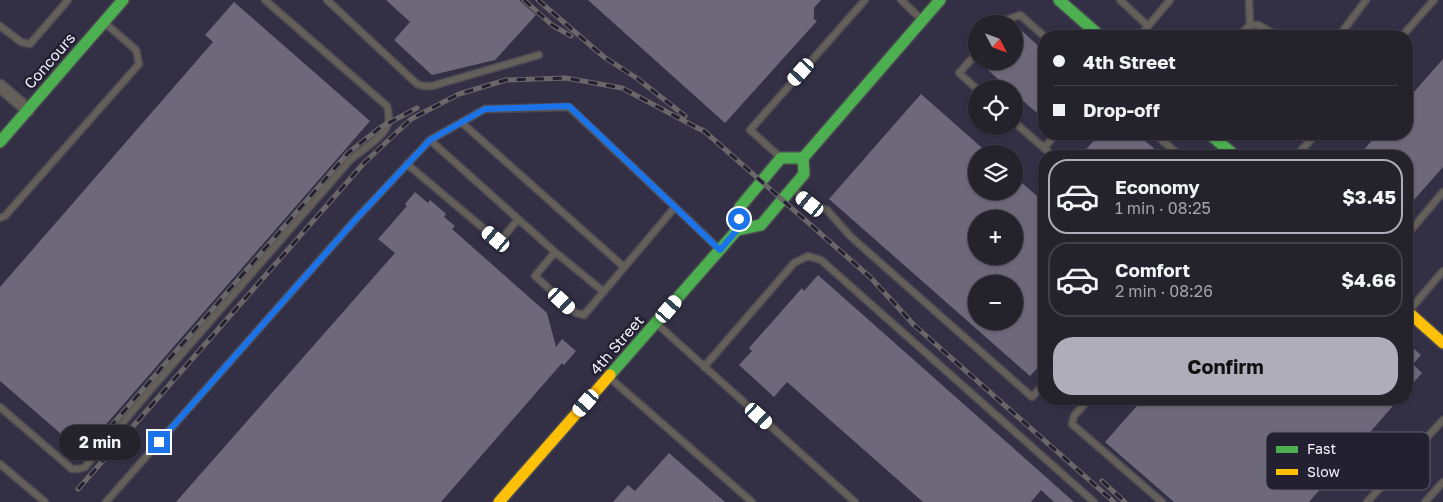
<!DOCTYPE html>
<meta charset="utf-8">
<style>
body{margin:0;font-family:"Golos Text",sans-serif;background:#302f36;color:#f1f3f6;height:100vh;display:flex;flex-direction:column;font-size:19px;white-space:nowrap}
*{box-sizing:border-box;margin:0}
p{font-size:16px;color:#a3a4a8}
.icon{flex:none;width:28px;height:28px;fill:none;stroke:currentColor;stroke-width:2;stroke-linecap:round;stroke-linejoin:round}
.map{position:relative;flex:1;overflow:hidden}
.sheet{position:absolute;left:1038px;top:150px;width:375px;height:255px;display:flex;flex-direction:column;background:#24222a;border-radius:20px;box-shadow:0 1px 4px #0004,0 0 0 1px #413f47}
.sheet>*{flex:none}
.hud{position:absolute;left:1038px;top:30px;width:375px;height:110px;border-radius:20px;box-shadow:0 1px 4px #0004,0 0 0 1px #413f47;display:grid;align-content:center;height:110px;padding:0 15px;background:#24222a}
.needle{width:32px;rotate:131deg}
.tools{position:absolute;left:968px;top:15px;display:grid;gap:10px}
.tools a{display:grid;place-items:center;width:55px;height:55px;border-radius:50%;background:#24222a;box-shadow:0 1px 4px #0004,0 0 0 1px #413f47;font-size:25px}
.end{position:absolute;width:22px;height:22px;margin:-11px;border:6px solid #1a73e8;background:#fff;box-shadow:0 0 0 2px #fff}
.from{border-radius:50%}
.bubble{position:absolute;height:35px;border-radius:18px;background:#24222a;box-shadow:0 1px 4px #0004,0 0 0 1px #413f47;font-size:16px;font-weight:700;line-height:35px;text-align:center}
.car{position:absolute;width:15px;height:30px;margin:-15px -8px;border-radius:6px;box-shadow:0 0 4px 1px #0007;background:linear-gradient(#fff 24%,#345 0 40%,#fff 0 76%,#345 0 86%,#fff 0)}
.hud b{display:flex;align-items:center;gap:18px;height:48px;font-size:19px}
.hud b+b{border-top:1px solid #413f47}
.hud i{width:12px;height:12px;background:#f1f3f6}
ul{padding:9px 0 0;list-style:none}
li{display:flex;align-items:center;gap:15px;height:75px;margin:0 10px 8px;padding:0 5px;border:2px solid #413f47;border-radius:20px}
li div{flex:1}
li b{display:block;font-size:19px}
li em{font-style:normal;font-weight:700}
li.on{border-color:#afadb9}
li>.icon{width:45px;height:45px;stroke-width:1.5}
.button{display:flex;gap:10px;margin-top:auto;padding:10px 15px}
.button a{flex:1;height:58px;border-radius:20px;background:#afadb9;color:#111;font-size:20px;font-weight:700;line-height:58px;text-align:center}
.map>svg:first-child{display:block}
.built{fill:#333046;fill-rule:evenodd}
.building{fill:#6d697b;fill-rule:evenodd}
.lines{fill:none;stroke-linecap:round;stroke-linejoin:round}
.lane-casing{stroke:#4c4a53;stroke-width:9}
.street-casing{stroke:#4c4a53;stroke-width:15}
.fast-casing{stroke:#4c4a53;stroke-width:14}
.slow-casing{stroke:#4c4a53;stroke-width:14}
.lane{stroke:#655f59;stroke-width:6}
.street{stroke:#655f59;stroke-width:12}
.fast{stroke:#4caf50;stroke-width:11}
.slow{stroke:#ffc107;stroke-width:11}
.rail-casing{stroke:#6b6768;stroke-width:5}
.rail{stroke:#232031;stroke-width:3;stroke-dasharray:9;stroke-linecap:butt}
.route{stroke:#1a73e8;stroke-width:6}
.labels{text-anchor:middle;stroke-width:5;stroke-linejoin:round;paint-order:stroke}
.street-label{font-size:15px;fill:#f4f2ff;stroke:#232031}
.key{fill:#232031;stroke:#625f6f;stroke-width:1}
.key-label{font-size:14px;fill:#f4f2ff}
</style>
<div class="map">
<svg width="1443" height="502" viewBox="0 0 1443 502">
<rect width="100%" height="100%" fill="#302e38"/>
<path class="built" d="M 0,0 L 1443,0 L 1443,502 L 0,502 ZM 976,24 L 1014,24 L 1014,61 L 976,61 ZM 1044,36 L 1406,36 L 1406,134 L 1044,134 ZM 976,89 L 1014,89 L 1014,126 L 976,126 ZM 976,154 L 1014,154 L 1014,191 L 976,191 ZM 1044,156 L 1406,156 L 1406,399 L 1044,399 ZM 976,219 L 1014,219 L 1014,256 L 976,256 ZM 976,284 L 1014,284 L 1014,321 L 976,321 Z"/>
<path class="building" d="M 386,0 L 519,0 L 536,15 L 495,60 L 432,75 L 394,40 L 410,22 Z
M 588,0 L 821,0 L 814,8 L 814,19 L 817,21 L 725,123 Z
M 234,2 L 370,121 L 82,452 L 0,381 L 0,287 L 213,42 L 205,35 Z
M 1014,24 L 1044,51 L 1044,119 L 1014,93 L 1014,89 L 1009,89 L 978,61 L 1014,61 Z
M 1443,59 L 1443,167 L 1406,209 L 1406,156 L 1358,156 L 1378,134 L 1406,134 L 1406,101 Z
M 921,94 L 989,154 L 976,154 L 976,191 L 1014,191 L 1014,176 L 1044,202 L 1044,361 L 1030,376 L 829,199 ZM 976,219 L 1014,219 L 1014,256 L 976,256 ZM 976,284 L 1014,284 L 1014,321 L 976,321 Z
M 1100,134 L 1137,134 L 1163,156 L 1080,156 Z
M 415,192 L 428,203 L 430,200 L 446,214 L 444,217 L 455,226 L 452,229 L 547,313 L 556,347 L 562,339 L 576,351 L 564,365 L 562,363 L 441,502 L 176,502 L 395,253 L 378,239 L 407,206 L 405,204 Z
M 818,275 L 1074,502 L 1054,502 L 1041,490 L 1031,502 L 923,502 L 787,382 L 774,397 L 739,365 L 752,351 L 749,348 L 802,288 L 804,291 Z
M 1406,342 L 1421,355 L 1413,364 L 1422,373 L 1406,391 Z
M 1143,399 L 1399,399 L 1309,502 L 1174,502 L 1105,442 Z
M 669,453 L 725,502 L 613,502 L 628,485 L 635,491 Z"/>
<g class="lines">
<defs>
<path id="lane" d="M 327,0 L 417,84 L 423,86 L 432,86 L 539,55
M 901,0 L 920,18
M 1120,0 L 1148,26 L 1170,0
M 1249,0 L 1250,25 L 1258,25 L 1278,36
M 1003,24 L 1006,20 L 1020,15 L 1044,36
M 0,26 L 21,42 L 30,44 L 68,0
M 1140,36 L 1148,26
M 1239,36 L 1250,25
M 1339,36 L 1366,0
M 1402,36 L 1434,0
M 976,54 L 959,73 L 977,89
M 461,122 L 624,267
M 1014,122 L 1044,148
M 1155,134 L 1180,156
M 779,156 L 750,130 L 865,0
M 1053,156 L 1044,148 L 1056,134
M 1296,156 L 1316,134
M 407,164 L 496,239 L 502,239 L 518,219
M 793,189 L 811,204 L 827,210 L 850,236 L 1032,397 L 1044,384
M 675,207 L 569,107 L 485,109 L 430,140 L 555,252 L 535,276 L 576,313 L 584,315 L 675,207 L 717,247
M 0,218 L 5,216 L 139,64 L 136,50 L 105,23
M 1406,236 L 1443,192
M 555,252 L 604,292
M 1408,312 L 1443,271
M 657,324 L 855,502
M 704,367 L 794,263 L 808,256 L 821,260 L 1094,502
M 610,378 L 752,502
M 1089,399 L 1074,416 L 1072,424 L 1162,502
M 0,407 L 72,469 L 79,469 L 85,467 L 152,388 L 351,159 C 361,151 383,137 387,126 C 390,119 389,113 387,106 L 265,0
M 0,464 L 45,502
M 106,502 L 356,219 L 430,140
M 1367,502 L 1443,420
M 1425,502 L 1443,482"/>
<path id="street" d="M 0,86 L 28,110"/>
<path id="fast" d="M 1059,0 L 1100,36
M 1210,134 L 1235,156
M 0,142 L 123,0
M 737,230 L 761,225 L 804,174 L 803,158 L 940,0
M 610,375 L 737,230 L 740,207 L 781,158 L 803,158"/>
<path id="slow" d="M 1406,310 L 1443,343
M 499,502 L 610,375"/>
</defs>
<use href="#lane" class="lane-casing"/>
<use href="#street" class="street-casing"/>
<use href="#fast" class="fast-casing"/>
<use href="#slow" class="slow-casing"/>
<use href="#lane" class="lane"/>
<use href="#street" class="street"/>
<use href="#fast" class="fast"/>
<use href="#slow" class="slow"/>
<defs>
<path id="rail" d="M 524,0 L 552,25 L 571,36
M 538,0 L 604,57 L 638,79 L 685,116
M 703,130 L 871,278 L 914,325 L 1114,502
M 86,455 L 348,153 L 381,127 L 417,108
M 1102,481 L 1125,502
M 78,489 L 364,163 L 411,119 L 459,94 L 506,80 L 566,78 L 622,88 L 707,133"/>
</defs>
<use href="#rail" class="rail-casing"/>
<use href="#rail" class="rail"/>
</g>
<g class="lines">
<path class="route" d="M 159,442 L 356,219 L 430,140 L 485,109 L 569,106 L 720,250 L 737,230 L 739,219"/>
</g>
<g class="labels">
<g class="street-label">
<text transform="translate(50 61) rotate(-49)" y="5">Concours</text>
<text transform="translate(617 345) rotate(-49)" y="5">4th Street</text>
</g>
</g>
<rect x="1266" y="432" width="164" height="58" rx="8" class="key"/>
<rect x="1276" y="446" width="22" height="7" fill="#4caf50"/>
<rect x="1276" y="469" width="22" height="6" fill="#ffc107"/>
<g class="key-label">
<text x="1307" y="454">Fast</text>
<text x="1307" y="477">Slow</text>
</g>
</svg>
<div class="tools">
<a><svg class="needle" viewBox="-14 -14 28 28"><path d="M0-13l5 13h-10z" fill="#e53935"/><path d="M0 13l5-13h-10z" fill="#a3a4a8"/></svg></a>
<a><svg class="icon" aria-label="locate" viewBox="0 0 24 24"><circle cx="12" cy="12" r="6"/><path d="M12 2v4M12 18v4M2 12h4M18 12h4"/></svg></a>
<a><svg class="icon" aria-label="layers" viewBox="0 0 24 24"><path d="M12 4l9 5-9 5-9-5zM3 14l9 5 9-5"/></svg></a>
<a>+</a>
<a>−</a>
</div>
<i class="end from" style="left:739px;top:219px"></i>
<i class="end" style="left:159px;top:442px"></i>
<div class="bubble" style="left:59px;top:425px;width:82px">2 min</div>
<i class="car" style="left:801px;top:72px;rotate:222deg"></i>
<i class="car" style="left:810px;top:204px;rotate:309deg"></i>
<i class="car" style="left:496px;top:239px;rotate:310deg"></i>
<i class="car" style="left:562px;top:301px;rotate:133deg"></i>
<i class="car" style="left:669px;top:309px;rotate:41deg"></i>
<i class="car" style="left:586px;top:403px;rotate:221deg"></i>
<i class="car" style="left:759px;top:416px;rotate:132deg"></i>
<div class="hud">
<b><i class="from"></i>4th Street</b>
<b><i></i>Drop-off</b>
</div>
<section class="sheet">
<ul>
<li class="on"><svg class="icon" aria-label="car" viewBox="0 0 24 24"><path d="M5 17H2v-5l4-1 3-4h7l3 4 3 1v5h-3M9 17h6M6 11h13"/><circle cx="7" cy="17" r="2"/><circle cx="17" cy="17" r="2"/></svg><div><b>Economy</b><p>1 min · 08:25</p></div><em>$3.45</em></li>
<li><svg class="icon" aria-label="car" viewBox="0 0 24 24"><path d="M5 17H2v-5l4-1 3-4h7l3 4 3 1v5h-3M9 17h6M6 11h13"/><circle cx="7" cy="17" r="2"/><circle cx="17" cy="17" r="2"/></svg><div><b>Comfort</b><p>2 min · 08:26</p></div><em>$4.66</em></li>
</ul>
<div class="button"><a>Confirm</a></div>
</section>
</div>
